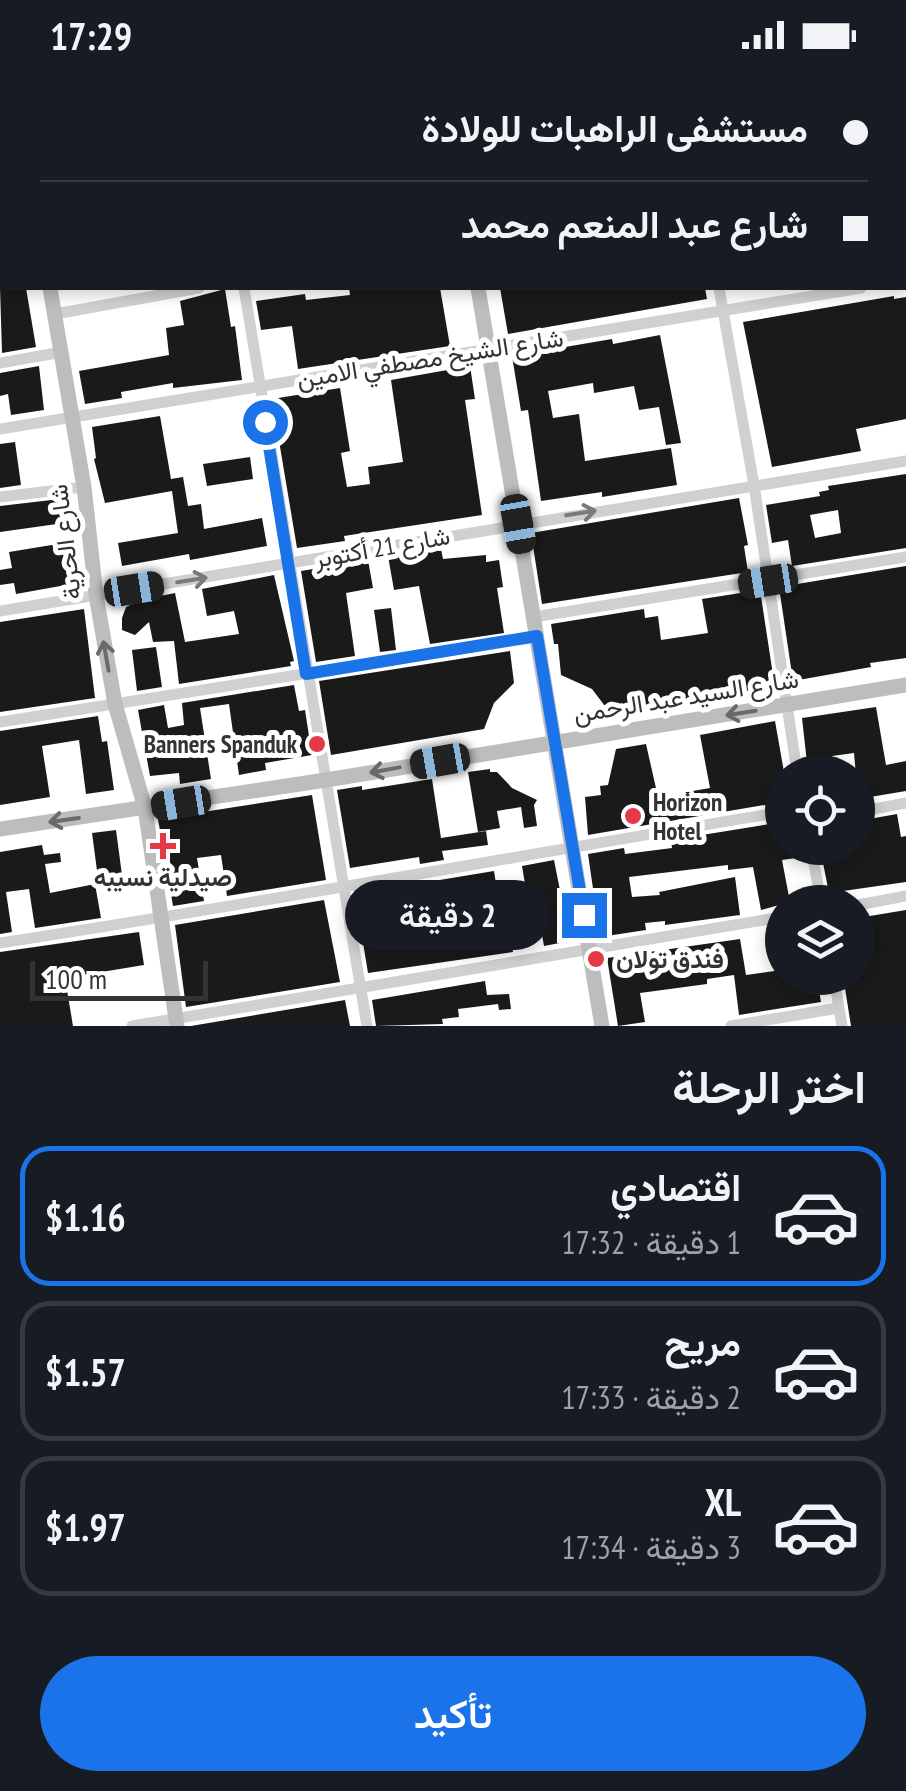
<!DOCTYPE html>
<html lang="ar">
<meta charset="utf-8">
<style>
body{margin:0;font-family:"PT Sans Narrow",Vazirmatn,sans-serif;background:#20242c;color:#f1f3f6;direction:rtl;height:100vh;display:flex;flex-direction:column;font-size:38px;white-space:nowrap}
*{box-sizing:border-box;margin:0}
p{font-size:32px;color:#9ea1a6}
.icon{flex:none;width:55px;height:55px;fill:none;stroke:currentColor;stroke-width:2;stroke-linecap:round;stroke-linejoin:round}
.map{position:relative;height:956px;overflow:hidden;direction:ltr}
.details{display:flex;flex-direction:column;background:#171b24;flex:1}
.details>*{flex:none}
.hud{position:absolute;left:0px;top:0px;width:908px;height:220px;box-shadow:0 5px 15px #0003;direction:rtl;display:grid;align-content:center;height:220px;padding:0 40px;background:#171b24}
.tools{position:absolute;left:765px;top:685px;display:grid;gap:20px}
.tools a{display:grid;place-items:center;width:110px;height:110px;border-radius:50%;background:#171b24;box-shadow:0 5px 15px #0003;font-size:50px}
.scale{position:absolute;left:30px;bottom:25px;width:178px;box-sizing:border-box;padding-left:10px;border:5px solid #333;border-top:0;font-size:28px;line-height:35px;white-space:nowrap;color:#333;-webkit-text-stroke:8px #fff;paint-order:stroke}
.end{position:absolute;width:45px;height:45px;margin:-22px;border:12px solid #1a73e8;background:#fff;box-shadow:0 0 0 5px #fff}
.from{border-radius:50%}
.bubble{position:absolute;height:70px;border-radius:35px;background:#171b24;box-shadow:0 5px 15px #0003;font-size:32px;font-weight:600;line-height:70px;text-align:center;direction:rtl}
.car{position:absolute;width:30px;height:60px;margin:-30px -15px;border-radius:12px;box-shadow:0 0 8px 2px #0007;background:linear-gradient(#222 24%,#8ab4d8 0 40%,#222 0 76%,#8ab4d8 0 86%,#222 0)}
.hud b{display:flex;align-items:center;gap:35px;height:95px;font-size:38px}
.hud b+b{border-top:2px solid #363941}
.hud i{width:25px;height:25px;background:#f1f3f6}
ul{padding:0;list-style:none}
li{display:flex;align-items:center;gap:30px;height:140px;margin:0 20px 15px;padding:0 20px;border:5px solid #363941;border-radius:30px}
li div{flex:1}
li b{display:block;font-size:38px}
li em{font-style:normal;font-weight:600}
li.active{border-color:#1a73e8}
li>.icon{width:90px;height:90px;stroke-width:1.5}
h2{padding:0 40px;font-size:45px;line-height:120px}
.button{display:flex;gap:20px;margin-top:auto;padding:20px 40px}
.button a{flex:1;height:115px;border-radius:60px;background:#1a73e8;color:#fff;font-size:40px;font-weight:600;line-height:115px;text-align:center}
.status{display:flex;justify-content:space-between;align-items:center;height:70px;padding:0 50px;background:#171b24;direction:ltr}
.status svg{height:28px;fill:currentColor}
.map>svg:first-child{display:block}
.building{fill:#1a1a1a;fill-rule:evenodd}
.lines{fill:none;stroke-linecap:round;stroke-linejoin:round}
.street{stroke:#d0d0d0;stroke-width:11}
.secondary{stroke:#bdbdbd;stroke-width:15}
.oneway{stroke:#7a7a7a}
.oneway2{stroke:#6a6a6a}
.route{stroke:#1a73e8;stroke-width:12}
.poi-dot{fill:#e63946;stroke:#fff;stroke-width:4}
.labels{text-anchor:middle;stroke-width:10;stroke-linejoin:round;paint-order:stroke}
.street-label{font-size:25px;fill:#333;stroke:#fff}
.poi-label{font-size:25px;font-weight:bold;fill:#333;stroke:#fff;text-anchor:start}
</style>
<div class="status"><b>17:29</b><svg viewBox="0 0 49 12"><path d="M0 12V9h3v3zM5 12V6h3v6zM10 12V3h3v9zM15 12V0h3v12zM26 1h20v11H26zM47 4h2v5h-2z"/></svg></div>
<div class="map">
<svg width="906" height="956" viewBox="0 0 906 956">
<rect width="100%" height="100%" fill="#fff"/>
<path class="building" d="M 0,218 L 26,218 L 36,277 L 2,283 Z
M 349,218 L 440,218 L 450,276 L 298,299 L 292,256 L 261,260 L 256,231 L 305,224 L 306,230 L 350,225 Z
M 500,218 L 705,218 L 707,229 L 508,264 Z
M 225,219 L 231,257 L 235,256 L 242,310 L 173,318 L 173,313 L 121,322 L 122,328 L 85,334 L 79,301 L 169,285 L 166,258 L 184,255 L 180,231 Z
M 894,226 L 894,229 L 906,227 L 906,349 L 856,359 L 861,381 L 772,397 L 743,252 Z
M 660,265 L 681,373 L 666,375 L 659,337 L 639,340 L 634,316 L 594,323 L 593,313 L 548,321 L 553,348 L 579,344 L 585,391 L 671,378 L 677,415 L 602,427 L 602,422 L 541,431 L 528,340 L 521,341 L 512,286 L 612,269 L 613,274 Z
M 39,296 L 44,340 L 11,345 L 8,324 L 0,326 L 0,303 Z
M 470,296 L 475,329 L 465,330 L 482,445 L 344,466 L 345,471 L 297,478 L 272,329 L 340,318 L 350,381 L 341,383 L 347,417 L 370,414 L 368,397 L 403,392 L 391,310 Z
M 160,346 L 171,409 L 183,407 L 188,436 L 201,434 L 204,459 L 262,448 L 267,476 L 190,490 L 189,484 L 122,496 L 118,473 L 178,463 L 172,421 L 105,433 L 94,389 L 96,388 L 92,357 Z
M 15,372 L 21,415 L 0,418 L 0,374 Z
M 250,387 L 253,409 L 207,416 L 203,394 Z
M 906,404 L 906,478 L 792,496 L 788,470 L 772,473 L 766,435 L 820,426 L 819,422 L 829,420 L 828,416 ZM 838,440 L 841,463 L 815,468 L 810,445 Z
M 739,428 L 748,475 L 744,476 L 748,502 L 542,534 L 531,463 Z
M 60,429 L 64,453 L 0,462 L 0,436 Z
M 70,472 L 77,513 L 16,524 L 14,513 L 0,515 L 0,500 L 12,498 L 9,482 Z
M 441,479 L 443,489 L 486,485 L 486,492 L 499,490 L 503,517 L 497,518 L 504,563 L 430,574 L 419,516 L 394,520 L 388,486 Z
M 368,490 L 373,518 L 346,523 L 355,586 L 316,592 L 301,501 Z
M 906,496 L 906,588 L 870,593 L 871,597 L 793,611 L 779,517 Z
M 274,505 L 294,591 L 290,592 L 291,596 L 179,614 L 174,571 L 153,572 L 149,552 L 135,565 L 122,560 L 122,548 L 126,537 L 140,530 L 175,523 L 185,572 L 239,564 L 234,541 L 207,546 L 202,519 Z
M 760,520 L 775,618 L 630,637 L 630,640 L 611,644 L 592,619 L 561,605 L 558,574 L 554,574 L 551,554 L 644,539 L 645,548 L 658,546 L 661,570 L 708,563 L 702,529 Z
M 391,538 L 396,580 L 380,582 L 374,540 Z
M 84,539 L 95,628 L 0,642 L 0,552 Z
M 156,577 L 162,617 L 137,621 L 132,580 Z
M 510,581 L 514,613 L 494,633 L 484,659 L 331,685 L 319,611 Z
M 294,615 L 299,641 L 305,640 L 312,685 L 265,693 L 266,700 L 239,705 L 229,634 L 200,638 L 211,709 L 180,714 L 179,703 L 150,706 L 138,640 L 164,635 L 168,658 L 184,655 L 182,633 Z
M 876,637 L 886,695 L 906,691 L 906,721 L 858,729 L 854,683 L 825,687 L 828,702 L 808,702 L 802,648 Z
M 98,646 L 102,672 L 107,671 L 114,720 L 86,724 L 79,670 L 42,676 L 50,727 L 0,735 L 0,661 Z
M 775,651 L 784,702 L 782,732 L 588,765 L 585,727 L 601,725 L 600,716 L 608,715 L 616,679 L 646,674 L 658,727 L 710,718 L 700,665 Z
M 490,699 L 490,702 L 497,702 L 512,718 L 537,730 L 534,735 L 537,756 L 524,758 L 521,737 L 497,741 L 500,758 L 478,762 L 468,702 Z
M 432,709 L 441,768 L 486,761 L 488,775 L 442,781 L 444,790 L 420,794 L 419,787 L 350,798 L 337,720 L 362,716 L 362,720 Z
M 312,725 L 326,810 L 227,826 L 221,785 L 197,788 L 204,831 L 173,836 L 158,749 Z
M 897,744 L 901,767 L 906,766 L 906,812 L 829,823 L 820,778 L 858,778 L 858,751 Z
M 782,752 L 782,778 L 802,778 L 803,787 L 782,790 L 790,832 L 761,840 L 753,797 L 728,800 L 728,795 L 629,807 L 632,827 L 660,825 L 659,822 L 735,807 L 740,845 L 665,855 L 665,851 L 645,853 L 646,860 L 600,867 L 588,784 L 624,778 L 625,784 L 672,778 L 671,770 Z
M 116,760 L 122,805 L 98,808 L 92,763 Z
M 42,775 L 44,785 L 60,783 L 61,792 L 45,794 L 50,823 L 95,814 L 101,848 L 35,858 L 29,819 L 6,822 L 12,862 L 0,864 L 0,782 Z
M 554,790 L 570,871 L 544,876 L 537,837 L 529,838 L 522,796 Z
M 494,801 L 500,839 L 507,838 L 513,882 L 368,903 L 355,824 Z
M 324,830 L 340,912 L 186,937 L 175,855 Z
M 906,840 L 906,956 L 851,956 L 844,912 L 858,910 L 858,848 Z
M 139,862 L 144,895 L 65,908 L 73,956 L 0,956 L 0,882 Z
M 740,869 L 746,905 L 782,900 L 782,908 L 817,908 L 821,932 L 739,945 L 734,905 L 707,909 L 707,914 L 640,923 L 645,952 L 618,956 L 607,888 Z
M 485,911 L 487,925 L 509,924 L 511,939 L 499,940 L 498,934 L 458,939 L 459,947 L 442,949 L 443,954 L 376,956 L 372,930 Z
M 345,930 L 350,956 L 191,956 Z"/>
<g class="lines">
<path class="street" d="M 207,0 L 207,2
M 682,0 L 683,2
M 905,34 L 906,34
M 0,184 L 2,183
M 905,210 L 906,210
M 244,218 L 367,956
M 719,218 L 754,415 L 797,702
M 55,244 L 199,218
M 0,293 L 62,282
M 0,359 L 861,218
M 0,427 L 84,417
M 0,541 L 906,391
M 534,547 L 906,487
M 0,652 L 537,567
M 858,742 L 906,733
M 811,778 L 821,832
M 858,835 L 906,826
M 0,873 C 261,833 522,785 782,742
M 834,908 L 842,956
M 132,956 L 782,847
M 731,956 L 839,938"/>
<path class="secondary" d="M 18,0 L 18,2
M 434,0 L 436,2
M 447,2 L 448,0
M 50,218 L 84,417 L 96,525 L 115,634 L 145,738 L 177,956
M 478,218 L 602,956
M 0,759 L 326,710 L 906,615"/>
</g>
<defs><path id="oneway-shaft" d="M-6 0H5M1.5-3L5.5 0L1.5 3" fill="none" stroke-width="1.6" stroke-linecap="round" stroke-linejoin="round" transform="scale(2.5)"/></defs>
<g class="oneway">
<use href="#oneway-shaft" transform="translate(581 443) rotate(-9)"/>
<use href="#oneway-shaft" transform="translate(192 510) rotate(-9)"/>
</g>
<g class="oneway2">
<use href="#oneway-shaft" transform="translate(106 586) rotate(-100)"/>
<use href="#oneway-shaft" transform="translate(741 643) rotate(171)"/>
<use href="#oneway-shaft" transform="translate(385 700) rotate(170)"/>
<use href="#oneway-shaft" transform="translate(64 750) rotate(172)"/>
</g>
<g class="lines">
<path class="route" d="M 265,352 L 306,604 L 537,566 L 584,845"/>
</g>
<g class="poi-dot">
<circle cx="317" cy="674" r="10"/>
<circle cx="633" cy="746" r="10"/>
<path d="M158 761h10v10h10v10h-10v10h-10v-10h-10v-10h10z"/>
<circle cx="596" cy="889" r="10"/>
</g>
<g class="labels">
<g class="street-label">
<text transform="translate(430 288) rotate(-9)" y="9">شارع الشيخ مصطفي الامين</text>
<text transform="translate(65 472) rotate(-97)" y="9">شارع الحرية</text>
<text transform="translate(382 477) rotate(-10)" y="9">شارع 21 أكتوبر</text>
<text transform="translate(686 626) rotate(-9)" y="9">شارع السيد عبد الرحمن</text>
</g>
<g class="poi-label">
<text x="297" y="683" text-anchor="end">Banners Spanduk</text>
<text x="653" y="741">Horizon<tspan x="653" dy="29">Hotel</tspan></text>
<text x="163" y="816" text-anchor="middle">صيدلية نسيبه</text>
<text x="616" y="898">فندق تولان</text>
</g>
</g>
</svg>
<div class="tools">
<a><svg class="icon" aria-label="locate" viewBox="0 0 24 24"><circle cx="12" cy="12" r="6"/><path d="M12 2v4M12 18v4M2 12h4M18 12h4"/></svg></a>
<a><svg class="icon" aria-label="layers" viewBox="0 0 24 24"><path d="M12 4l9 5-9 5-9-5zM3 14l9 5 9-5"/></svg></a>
</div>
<div class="scale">100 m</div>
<i class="end from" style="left:265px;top:352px"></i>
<i class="end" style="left:584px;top:845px"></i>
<div class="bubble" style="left:345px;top:810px;width:205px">2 دقيقة</div>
<i class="car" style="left:518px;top:454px;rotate:170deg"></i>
<i class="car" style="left:768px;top:511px;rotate:261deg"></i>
<i class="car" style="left:134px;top:519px;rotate:81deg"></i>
<i class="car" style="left:440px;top:691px;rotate:260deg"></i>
<i class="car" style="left:181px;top:733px;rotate:261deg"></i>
<div class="hud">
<b><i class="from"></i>مستشفى الراهبات للولادة</b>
<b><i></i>شارع عبد المنعم محمد</b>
</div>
</div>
<section class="details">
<h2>اختر الرحلة</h2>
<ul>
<li class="active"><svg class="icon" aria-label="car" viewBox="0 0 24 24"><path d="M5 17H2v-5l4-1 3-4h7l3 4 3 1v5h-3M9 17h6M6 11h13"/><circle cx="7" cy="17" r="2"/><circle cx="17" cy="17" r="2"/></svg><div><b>اقتصادي</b><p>1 دقيقة · 17:32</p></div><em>$1.16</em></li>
<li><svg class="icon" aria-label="car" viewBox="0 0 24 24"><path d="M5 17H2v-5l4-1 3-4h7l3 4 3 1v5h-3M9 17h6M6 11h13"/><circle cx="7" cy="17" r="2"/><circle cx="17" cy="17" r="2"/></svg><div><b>مريح</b><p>2 دقيقة · 17:33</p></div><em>$1.57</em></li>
<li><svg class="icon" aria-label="car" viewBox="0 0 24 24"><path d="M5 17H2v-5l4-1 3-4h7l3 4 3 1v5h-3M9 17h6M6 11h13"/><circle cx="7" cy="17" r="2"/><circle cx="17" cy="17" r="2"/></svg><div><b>XL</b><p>3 دقيقة · 17:34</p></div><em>$1.97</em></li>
</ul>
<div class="button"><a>تأكيد</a></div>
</section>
